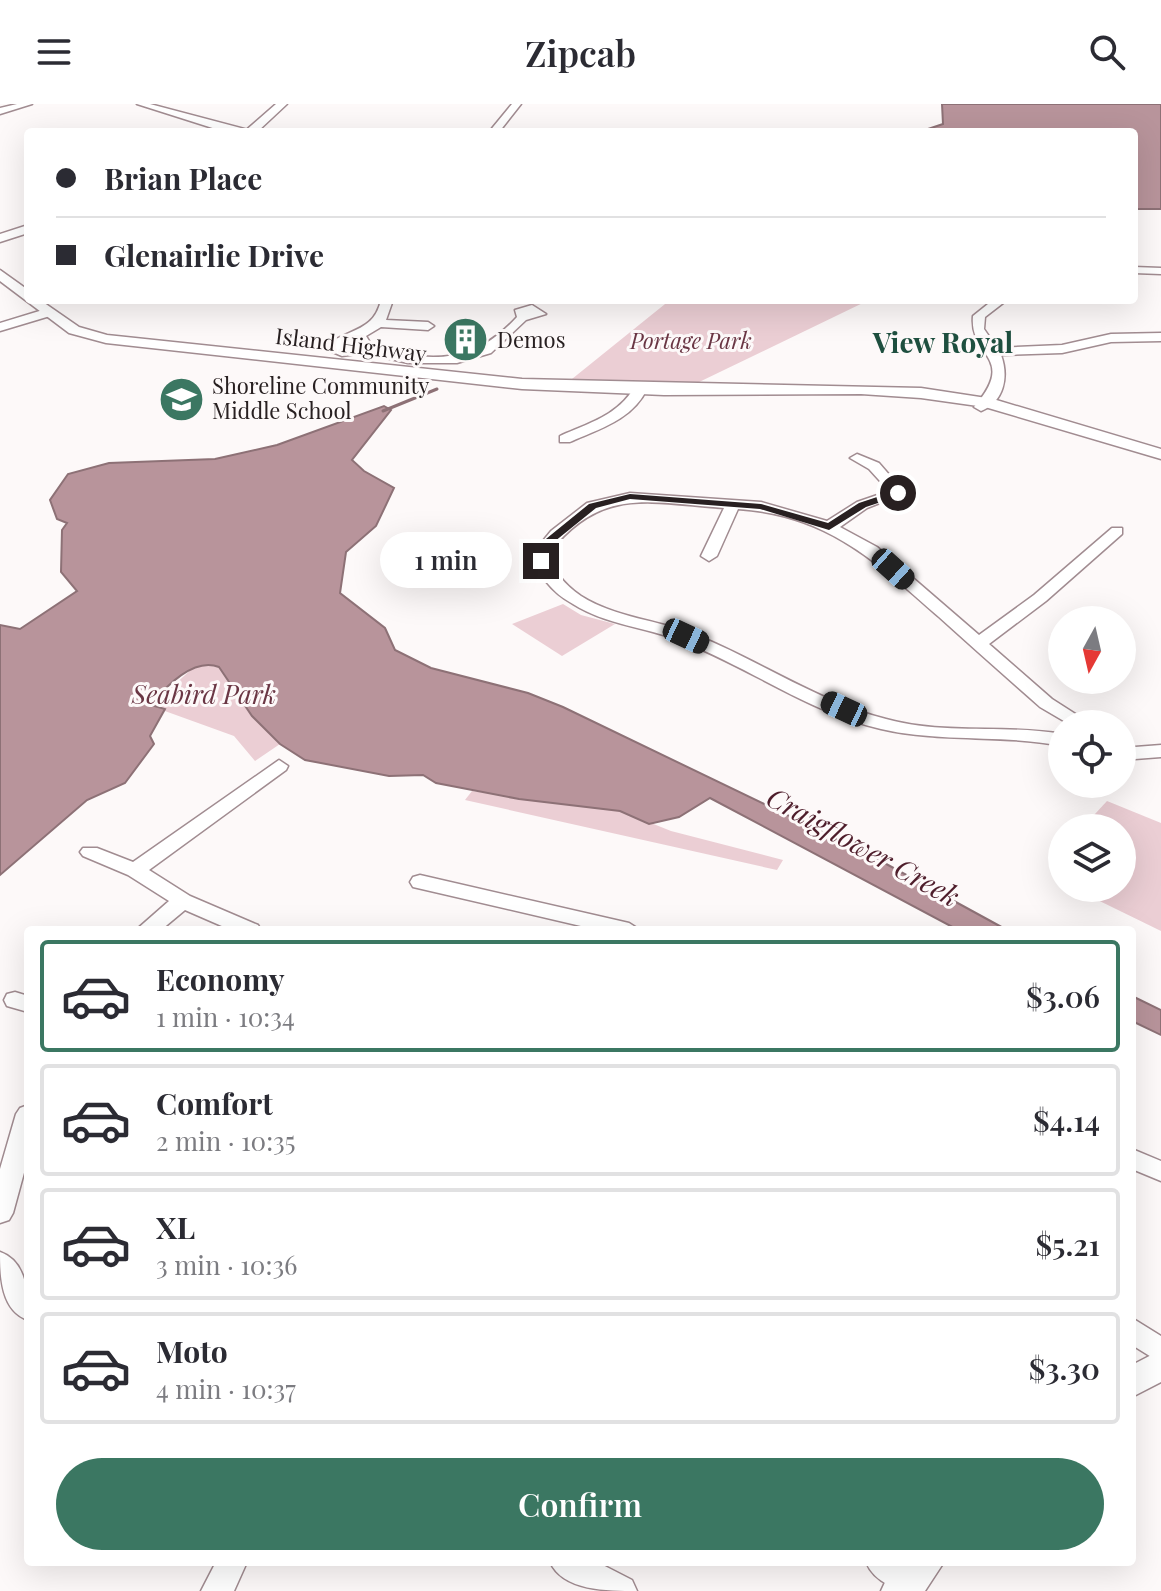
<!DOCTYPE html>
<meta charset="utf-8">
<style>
body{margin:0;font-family:"Playfair Display",serif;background:#f2f2f3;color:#2b2b33;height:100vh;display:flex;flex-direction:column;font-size:30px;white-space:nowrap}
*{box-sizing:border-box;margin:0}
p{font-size:26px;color:#7c7c81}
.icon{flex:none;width:44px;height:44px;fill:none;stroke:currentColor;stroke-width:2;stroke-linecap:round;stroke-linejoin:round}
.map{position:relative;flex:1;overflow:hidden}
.panel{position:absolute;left:24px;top:822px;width:1112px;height:640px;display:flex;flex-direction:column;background:#fff;border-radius:8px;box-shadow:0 8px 32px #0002}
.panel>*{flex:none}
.top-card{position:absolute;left:24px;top:24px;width:1114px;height:176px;border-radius:8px;box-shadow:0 8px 32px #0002;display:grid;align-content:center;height:176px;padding:0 32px;background:#fff}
.needle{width:52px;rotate:188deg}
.tools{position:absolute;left:1048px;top:502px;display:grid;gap:16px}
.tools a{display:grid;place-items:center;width:88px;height:88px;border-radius:50%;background:#fff;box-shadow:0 8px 32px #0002;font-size:40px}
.end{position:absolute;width:36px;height:36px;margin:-18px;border:10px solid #282021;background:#fff;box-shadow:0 0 0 4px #fff}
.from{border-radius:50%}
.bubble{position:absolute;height:56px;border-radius:28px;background:#fff;box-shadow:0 8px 32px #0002;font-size:26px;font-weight:600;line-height:56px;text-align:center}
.car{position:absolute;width:24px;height:48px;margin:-24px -12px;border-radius:10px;box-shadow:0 0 6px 2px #0007;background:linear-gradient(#222 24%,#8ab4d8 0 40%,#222 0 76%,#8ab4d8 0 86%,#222 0)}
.top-card b{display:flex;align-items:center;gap:28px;height:76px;font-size:30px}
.top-card b+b{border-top:2px solid #e1e1e2}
.top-card i{width:20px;height:20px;background:#2b2b33}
ul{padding:14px 0 0;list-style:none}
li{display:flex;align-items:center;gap:24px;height:112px;margin:0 16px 12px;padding:0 16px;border:4px solid #e1e1e2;border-radius:8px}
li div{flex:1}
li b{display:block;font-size:30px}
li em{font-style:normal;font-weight:600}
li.current{border-color:#3b7762}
li>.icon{width:72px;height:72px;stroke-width:1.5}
.button{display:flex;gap:16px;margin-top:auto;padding:16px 32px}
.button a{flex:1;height:92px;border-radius:48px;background:#3b7762;color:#fff;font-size:32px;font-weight:600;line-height:92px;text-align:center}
header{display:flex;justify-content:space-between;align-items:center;height:104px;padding:0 32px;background:#fff;font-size:36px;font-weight:600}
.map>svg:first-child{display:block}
.green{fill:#ebced4}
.water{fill:#b8949b;stroke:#8d7176;stroke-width:2}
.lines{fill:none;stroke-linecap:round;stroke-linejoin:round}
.stream{stroke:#8d7176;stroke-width:3}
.minor-casing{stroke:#a18c91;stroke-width:3}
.major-casing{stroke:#a18c91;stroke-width:3}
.minor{fill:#fff;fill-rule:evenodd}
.major{fill:#fff;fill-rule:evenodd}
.route{fill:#282021}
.labels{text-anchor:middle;stroke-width:6;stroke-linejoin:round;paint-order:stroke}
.far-poi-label{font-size:22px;fill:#282021;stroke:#fdf9f9;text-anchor:start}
.far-park-label{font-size:22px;font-style:italic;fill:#6a3644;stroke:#fdf9f9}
.far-street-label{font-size:22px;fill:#282021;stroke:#fdf9f9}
.park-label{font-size:26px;font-style:italic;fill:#6a3644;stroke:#fdf9f9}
.far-district-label{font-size:28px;font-weight:bold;fill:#1e4f3f;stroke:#fdf9f9}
.water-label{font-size:28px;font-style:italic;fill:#4e1d2b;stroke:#fdf9f9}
</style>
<header><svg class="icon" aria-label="menu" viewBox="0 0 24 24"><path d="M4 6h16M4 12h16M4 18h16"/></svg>Zipcab<svg class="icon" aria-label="search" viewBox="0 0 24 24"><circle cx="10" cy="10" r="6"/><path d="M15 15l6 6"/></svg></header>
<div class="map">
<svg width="1161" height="1487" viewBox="0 0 1161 1487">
<rect width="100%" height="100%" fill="#fdf9f9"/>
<path class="green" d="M 670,196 L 869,196 L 695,280 L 567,279 Z
M 563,500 L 581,511 L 615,520 L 562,552 L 512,520 Z
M 211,559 L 219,563 L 252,612 L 280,640 L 255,657 L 234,632 L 151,602 L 195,562 Z
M 472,687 L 621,707 L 671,727 L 783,756 L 777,766 L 465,696 Z
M 1107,697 L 1161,719 L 1161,827 L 1073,784 L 1122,784 L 1122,724 L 1082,724 Z"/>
<path class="water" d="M 942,0 L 1161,0 L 1161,105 L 1134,105 L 1134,28 L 919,28 L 943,20 Z
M 384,302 L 391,306 L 352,356 L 364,367 L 394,384 L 376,422 L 346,448 L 340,489 L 385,524 L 395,546 L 431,564 L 528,589 L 563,603 L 868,750 L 1007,826 L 958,826 L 710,694 L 679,713 L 649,720 L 620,707 L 519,695 L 436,679 L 423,671 L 389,672 L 305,656 L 280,640 L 252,612 L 219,563 C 194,553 166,582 151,601 L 165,605 L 150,632 L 154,640 L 125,679 L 87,696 L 0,771 L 0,521 L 20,525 L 77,487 L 61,468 L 62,426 L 67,419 L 57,415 L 50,396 L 68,370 L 109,359 L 215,355 L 277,341 Z
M 1132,892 L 1161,906 L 1161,931 L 1132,917 Z"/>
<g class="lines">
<path class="stream" d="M 383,307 L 437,285"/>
<defs>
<path id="minor" d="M 17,0 L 32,0 L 0,10 L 0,4 Z
M 137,0 L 150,0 L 256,28 L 222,27 Z
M 512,0 L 521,0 L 499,28 L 489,28 Z
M 1134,163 L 1161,164 L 1161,170 L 1134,169 Z
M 381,196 L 393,196 L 386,216 L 428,218 L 434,222 L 428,226 L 381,223 L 366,232 L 371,240 L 369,243 C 430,258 472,262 517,213 L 515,206 L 532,201 L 546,210 L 526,216 L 491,249 L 457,259 L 408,259 L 364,249 L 342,252 L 328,246 L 328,240 C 351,224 374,227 381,196 ZM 356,236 L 359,240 L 355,243 L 341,243 Z
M 993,196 L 1007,196 L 985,213 L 984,225 L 997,244 L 1062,241 L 1111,230 L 1161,229 L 1161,237 L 1111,238 L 1062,249 L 1001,251 C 1009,273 1004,298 981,307 L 974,303 C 1018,252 969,254 973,212 Z
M 46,205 L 52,209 L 50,212 L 0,227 L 0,219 Z
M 635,282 L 647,285 C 632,316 599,325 570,338 L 560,338 L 560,332 C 589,319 619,311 635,282 Z
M 857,350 L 879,359 L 905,389 L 867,404 L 840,423 L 877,443 L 979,531 L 1034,491 L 1112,424 L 1122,424 L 1122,430 L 1046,497 L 989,540 L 1052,595 L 1091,620 L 1069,620 L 1040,603 C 1006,573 972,543 939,513 C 875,457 828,411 738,405 L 717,452 L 709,457 L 701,452 L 724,404 C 649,399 601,382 549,449 C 553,468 565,481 581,492 C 616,514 659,516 696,531 C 760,557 819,598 886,615 C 943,631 1004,620 1062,630 L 1062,642 C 1002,630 941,639 881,625 C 810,609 749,563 681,537 C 646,523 606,521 573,500 C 553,489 538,472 533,449 L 551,427 L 587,399 L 630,389 L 761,398 L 827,417 L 857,398 L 889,387 L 869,365 L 850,354 Z
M 1161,641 L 1161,653 L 1122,656 L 1122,644 Z
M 279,656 L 288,662 L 286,666 L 149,766 L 190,792 L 258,821 L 261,826 L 231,826 L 185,806 L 161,826 L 136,826 L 169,797 L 128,771 L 83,752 L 80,748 L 83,744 L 97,744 L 133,758 Z
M 420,771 L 629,819 L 640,826 L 598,826 L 413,783 L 410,778 L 413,773 Z
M 15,888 L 28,892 L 28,908 L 7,902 L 4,896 L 7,890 Z
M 28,1001 L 28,1054 L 13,1109 L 9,1116 L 0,1119 L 0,1065 L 16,1010 L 20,1004 Z
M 1132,1045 L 1161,1057 L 1161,1077 L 1132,1065 Z
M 0,1148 C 28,1158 28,1192 28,1216 C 1,1207 0,1172 0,1148 Z
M 1132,1214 L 1161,1232 L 1161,1259 L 1132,1241 Z
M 216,1458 L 247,1458 L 234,1487 L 201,1487 Z
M 550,1458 L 597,1458 L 632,1476 L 637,1487 C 607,1487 563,1487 550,1458 Z
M 866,1458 C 889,1458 915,1451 926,1476 L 921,1487 C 899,1487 875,1480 866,1458 Z"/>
<path id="major" d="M 276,0 L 287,0 L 257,28 L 244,28 Z
M 28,121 L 28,129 L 0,138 L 0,130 Z
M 0,166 L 28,186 L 28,196 L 40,196 L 79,223 L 107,231 L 522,275 L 921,284 L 993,295 L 1161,345 L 1161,355 L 985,303 L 921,294 L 861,290 L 664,291 L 522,285 L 106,239 L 69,229 L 0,177 Z
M 1161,1246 L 1161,1278 L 1132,1293 L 1132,1261 Z
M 901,1458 L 944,1458 L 925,1487 L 881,1487 L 887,1474 Z"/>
</defs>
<use href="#minor" class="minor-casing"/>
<use href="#major" class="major-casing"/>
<use href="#minor" class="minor"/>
<use href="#major" class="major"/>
</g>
<path class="route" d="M 898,386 L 902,391 L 866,403 L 829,426 L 760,405 L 630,395 L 596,404 L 549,442 L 545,459 L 536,457 L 541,439 L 589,400 L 630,390 L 761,400 L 828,419 L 859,399 Z"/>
<defs>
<symbol id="building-disc" viewBox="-11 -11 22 22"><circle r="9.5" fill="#3b7762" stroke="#fdf9f9"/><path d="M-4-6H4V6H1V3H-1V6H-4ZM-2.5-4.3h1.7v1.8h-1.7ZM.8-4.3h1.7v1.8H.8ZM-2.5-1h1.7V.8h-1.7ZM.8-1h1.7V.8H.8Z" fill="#fff"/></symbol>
<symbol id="school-disc" viewBox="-11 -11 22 22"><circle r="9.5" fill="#3b7762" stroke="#fdf9f9"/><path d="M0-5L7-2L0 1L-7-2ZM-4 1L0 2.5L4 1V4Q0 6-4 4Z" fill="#fff"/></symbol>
</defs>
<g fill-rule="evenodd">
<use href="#building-disc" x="440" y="210" width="51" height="51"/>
<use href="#school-disc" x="156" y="270" width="51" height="51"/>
</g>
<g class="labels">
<g class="far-poi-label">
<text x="497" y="244">Demos</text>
<text x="212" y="290">Shoreline Community<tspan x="212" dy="25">Middle School</tspan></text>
</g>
<g class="far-park-label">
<text x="691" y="245">Portage Park</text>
</g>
<g class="far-street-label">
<text transform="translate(351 241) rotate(7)" y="8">Island Highway</text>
</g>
<g class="park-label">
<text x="204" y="600">Seabird Park</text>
</g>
<g class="far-district-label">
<text x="943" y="249">View Royal</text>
</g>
<g class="water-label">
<text transform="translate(863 743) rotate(29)" y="10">Craigflower Creek</text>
</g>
</g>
</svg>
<div class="tools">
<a><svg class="needle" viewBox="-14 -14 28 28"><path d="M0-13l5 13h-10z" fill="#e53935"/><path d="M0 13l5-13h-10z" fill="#7c7c81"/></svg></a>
<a><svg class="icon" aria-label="locate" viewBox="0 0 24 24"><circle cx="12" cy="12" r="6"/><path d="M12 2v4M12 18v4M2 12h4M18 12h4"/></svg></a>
<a><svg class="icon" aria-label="layers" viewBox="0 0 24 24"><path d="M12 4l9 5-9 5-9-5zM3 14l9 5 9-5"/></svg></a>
</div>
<i class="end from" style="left:898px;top:389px"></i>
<i class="end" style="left:541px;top:457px"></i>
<div class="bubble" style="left:380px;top:428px;width:132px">1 min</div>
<i class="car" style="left:893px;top:465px;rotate:132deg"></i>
<i class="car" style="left:686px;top:532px;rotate:115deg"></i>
<i class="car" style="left:844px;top:605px;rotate:295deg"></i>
<div class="top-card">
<b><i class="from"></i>Brian Place</b>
<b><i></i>Glenairlie Drive</b>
</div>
<section class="panel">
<ul>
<li class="current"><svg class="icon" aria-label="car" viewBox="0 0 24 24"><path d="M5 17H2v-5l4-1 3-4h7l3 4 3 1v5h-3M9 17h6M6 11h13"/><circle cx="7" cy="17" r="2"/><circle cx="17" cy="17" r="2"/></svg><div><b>Economy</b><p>1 min · 10:34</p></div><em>$3.06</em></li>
<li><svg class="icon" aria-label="car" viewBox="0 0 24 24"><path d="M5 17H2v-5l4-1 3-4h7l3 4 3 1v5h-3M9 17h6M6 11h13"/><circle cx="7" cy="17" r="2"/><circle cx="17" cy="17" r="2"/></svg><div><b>Comfort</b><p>2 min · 10:35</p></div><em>$4.14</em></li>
<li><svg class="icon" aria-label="car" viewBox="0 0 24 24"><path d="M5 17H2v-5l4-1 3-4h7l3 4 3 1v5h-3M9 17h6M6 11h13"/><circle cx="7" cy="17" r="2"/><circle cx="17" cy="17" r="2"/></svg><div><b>XL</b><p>3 min · 10:36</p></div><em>$5.21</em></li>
<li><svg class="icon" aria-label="car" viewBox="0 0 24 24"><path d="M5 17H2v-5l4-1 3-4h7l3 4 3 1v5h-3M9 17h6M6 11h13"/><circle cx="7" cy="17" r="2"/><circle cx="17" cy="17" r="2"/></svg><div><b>Moto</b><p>4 min · 10:37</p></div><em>$3.30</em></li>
</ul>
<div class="button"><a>Confirm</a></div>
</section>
</div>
